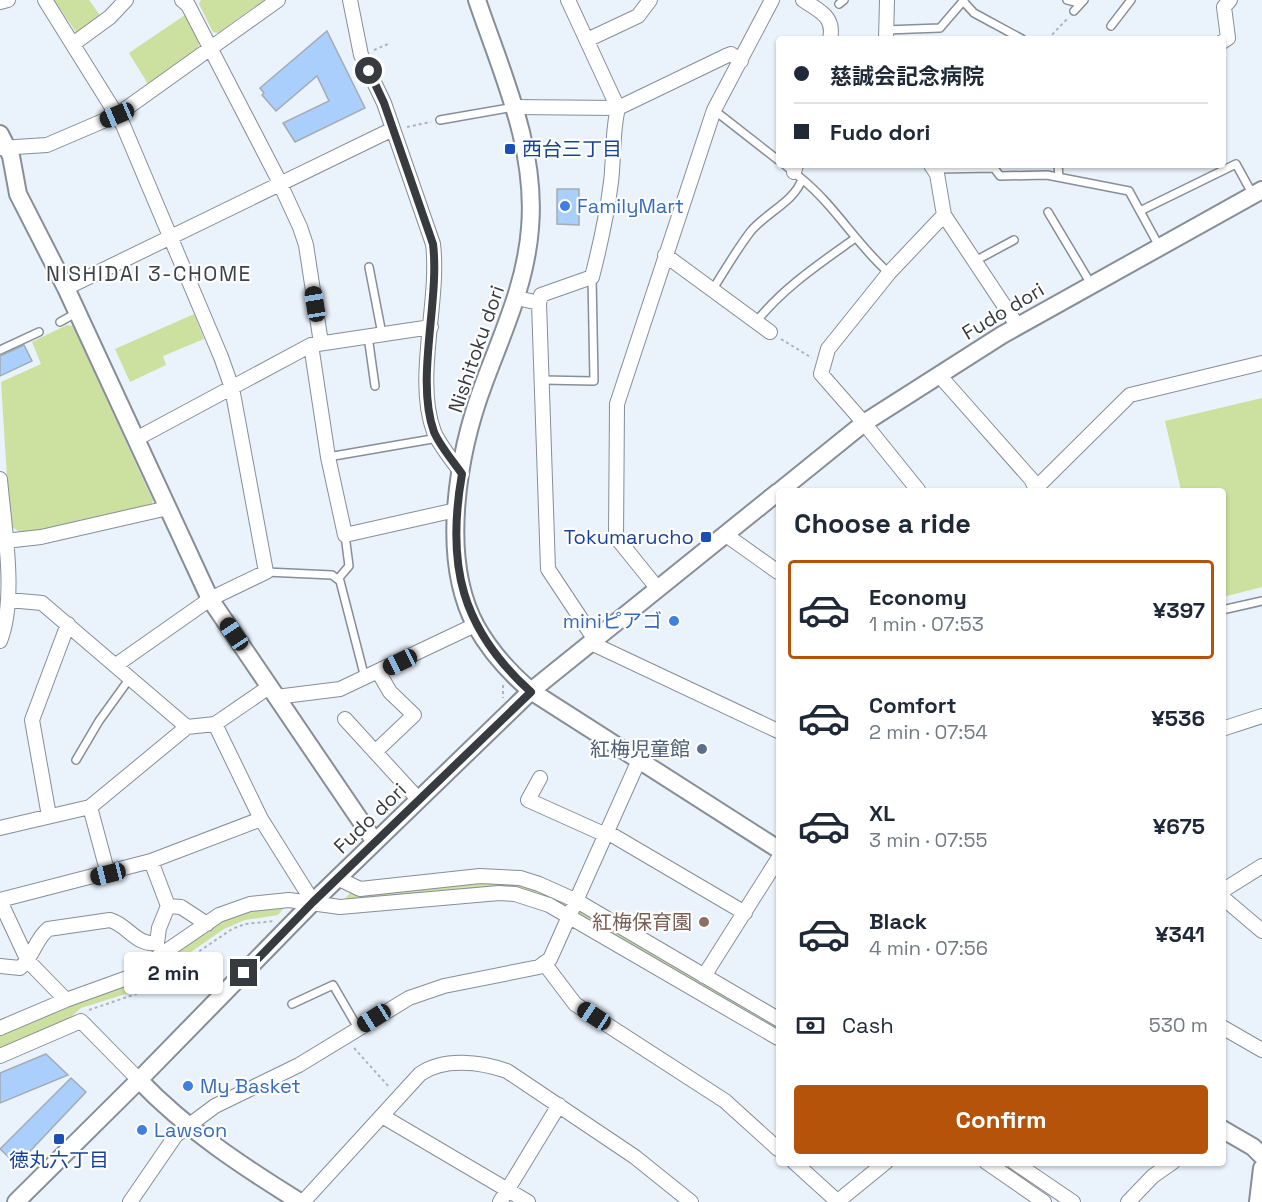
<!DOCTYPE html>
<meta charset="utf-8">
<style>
body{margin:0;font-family:"Space Grotesk","Noto Sans JP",sans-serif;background:#f2f2f3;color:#1f2937;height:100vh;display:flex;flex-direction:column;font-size:22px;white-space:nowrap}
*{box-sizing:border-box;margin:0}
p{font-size:20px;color:#747a83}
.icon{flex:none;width:33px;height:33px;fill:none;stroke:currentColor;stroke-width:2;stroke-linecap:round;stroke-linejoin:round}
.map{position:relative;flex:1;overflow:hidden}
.sheet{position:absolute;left:776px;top:488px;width:450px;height:678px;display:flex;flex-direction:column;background:#fff;border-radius:6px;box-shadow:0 2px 4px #0004}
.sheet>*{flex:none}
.guide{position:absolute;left:776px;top:36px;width:450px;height:132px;border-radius:6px;box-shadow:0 2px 4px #0004;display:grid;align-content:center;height:132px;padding:0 18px;background:#fff}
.end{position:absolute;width:27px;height:27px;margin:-14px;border:8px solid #373a3e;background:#fff;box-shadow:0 0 0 3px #fff}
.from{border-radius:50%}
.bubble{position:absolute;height:42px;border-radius:6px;background:#fff;box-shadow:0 2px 4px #0004;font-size:20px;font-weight:700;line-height:42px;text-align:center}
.car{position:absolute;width:18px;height:36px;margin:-18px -9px;border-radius:8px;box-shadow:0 0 4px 2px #0007;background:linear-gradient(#222 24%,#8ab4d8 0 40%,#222 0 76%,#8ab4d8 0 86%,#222 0)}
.guide b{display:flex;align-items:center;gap:21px;height:57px;font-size:22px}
.guide b+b{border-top:2px solid #e0e1e3}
.guide i{width:15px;height:15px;background:#1f2937}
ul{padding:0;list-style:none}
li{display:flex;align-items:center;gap:18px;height:99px;margin:0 12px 9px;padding:0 6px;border:3px solid transparent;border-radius:6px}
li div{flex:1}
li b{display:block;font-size:22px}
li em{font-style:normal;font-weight:700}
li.active{border-color:#b45309}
li>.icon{width:54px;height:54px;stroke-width:1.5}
h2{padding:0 18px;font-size:27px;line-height:72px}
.pay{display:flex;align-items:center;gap:15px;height:66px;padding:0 18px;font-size:22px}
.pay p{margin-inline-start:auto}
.cta{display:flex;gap:12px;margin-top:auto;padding:12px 18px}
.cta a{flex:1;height:69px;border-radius:6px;background:#b45309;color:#fff;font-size:24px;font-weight:700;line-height:69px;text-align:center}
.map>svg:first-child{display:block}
.green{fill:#cce0a0}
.building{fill:#aacffc;stroke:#a3abb3;stroke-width:1.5}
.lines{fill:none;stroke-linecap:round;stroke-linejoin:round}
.service-casing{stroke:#878e96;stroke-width:10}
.minor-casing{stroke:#878e96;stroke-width:16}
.tertiary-casing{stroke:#878e96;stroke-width:20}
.path{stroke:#aeb4bb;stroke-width:2;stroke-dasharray:3 3;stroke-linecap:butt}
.service{stroke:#fff;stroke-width:7}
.minor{stroke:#fff;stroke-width:14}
.tertiary{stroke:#fff;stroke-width:16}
.route{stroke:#373a3e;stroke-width:8}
.transit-dot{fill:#1a4fb4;stroke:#fefefe;stroke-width:2}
.shop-dot{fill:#3f7fe0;stroke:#fefefe;stroke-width:2}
.service-dot{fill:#5c6f8a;stroke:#fefefe;stroke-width:2}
.education-dot{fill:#8d6e63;stroke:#fefefe;stroke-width:2}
.labels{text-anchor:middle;stroke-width:4.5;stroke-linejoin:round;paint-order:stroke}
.transit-label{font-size:20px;fill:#164399;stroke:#fefefe;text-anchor:start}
.shop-label{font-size:20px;fill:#366cbe;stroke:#fefefe;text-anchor:start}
.street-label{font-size:20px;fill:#373a3e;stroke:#fefefe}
.service-label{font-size:20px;fill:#4e5e75;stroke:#fefefe;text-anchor:end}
.education-label{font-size:20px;fill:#785e54;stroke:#fefefe;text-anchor:end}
.neighbourhood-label{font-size:21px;letter-spacing:1.5px;fill:#3c4249;stroke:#fefefe}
</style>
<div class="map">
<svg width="1262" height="1202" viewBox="0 0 1262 1202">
<rect width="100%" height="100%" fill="#eaf2fb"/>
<path class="green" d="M 54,0 L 89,0 L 102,18 L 78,35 Z
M 201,0 L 264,0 L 218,33 L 213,32 L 199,4 Z
M 185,15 L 199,42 L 198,50 L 148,84 L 129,53 Z
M 194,314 L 204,339 L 163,356 L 166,365 L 130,382 L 115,349 Z
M 67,325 L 73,326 L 153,501 L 151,506 L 54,528 L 20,532 L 10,526 L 1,382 L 41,364 L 32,342 Z
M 1262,398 L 1262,587 L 1223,597 L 1222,490 L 1181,490 L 1165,421 Z
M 480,879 L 519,882 L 568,901 L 563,909 L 533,895 L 340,904 L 352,891 Z
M 288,903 L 278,915 L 245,920 L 224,929 L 135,991 L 81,1008 L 63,1024 L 0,1052 L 0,1032 L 129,981 L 224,916 Z
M 581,908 L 778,1023 L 778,1034 L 576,917 Z"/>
<path class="building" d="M 327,31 L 365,108 L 295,142 L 283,123 L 329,101 L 317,76 L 276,111 L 262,95 L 264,93 L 260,88 Z
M 557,189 L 579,189 L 579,225 L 557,224 Z
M 24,345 L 32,361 L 0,376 L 0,356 Z
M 46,1054 L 68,1075 L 0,1103 L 0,1073 Z
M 71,1078 L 86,1092 L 17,1165 L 0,1149 Z"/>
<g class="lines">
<defs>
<path id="service" d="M 1067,0 L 1079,3
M 963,1 L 974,13 L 1022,39
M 839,4 L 844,0
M 1074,11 L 1084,0
M 1111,26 L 1131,0
M 885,30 L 940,28 L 964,0
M 714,110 L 778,160
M 440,120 L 514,107
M 1058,165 L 1059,177
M 935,169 L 994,168 L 1000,176 L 1047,175 L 1129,191 L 1159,246
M 802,179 C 835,206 857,245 889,273
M 1140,211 L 1236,164 L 1253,195
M 1048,212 L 1091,284
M 975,261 L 1014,240
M 369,267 L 382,334
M 713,289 C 725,270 737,249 751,231 C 766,213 795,201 802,179 L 785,165
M 60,322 L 76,313
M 756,322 C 783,288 819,264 854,239
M 368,336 L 375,386
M 0,350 L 39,332
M 542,380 L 594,381 L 592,277
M 328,457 L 438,438
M 266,572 L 332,575 L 340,581 L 365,678
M 338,579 L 349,566 L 345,535
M 1222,610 L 1262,601
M 76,760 L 99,721 L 130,678
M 292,1004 L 333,985 L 358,1028"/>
<path id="minor" d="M 45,0 L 123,125 L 221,357 L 232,388 L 266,572 L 210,599 L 116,665
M 182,0 L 188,5 L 276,175 L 300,227 L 306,245 L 321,343
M 350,0 L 361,55 L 384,103 L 433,244 C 440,301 414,379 434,432 C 440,446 453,461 462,474
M 803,0 C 820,11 835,17 830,39
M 0,2 L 8,0
M 886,39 L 887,0
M 587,40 L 638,16 L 650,0
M 1222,42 L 1228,38 L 1224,7 L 1230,0
M 73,44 L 110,17 L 126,0
M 514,107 L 618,108 L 726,56 L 731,54 L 741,61
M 0,148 L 47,145 L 117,115 L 278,0
M 931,165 L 937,174 L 944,215 L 1017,325
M 794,172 L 796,165
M 665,255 L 770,332
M 66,288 L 393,129
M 517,298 L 539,303 L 548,569 L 595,640
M 539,303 L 541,295 L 592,277 C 600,246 607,214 611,182 C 614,157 612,132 618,108 L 568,0
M 311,345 L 328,457 L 345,535 L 456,510
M 939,375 L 1031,479 L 1036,489
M 136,439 L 311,345 L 431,327
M 0,479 C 4,527 17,598 0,641
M 918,490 L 864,423 L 821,374 L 828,349 L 889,273 L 944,215
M 1034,490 L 1130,395 L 1262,363
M 726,535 L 778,572
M 5,541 L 41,537 L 168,508
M 658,589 L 616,537 L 617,404 L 714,110 L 772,0
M 9,600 L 42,603 L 187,727 L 215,724 L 269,687
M 591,643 L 778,731
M 276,697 L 340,689 L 475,625
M 345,719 L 419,800
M 215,724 L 261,819 L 313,902
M 1222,729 L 1262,716
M 375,752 L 414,715 L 390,692 L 379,673
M 540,778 L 528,800 L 606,835
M 90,807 L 108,874
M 49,816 L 32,720 L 68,624
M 0,828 L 90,807 L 187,727
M 607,832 L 745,913
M 151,861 L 168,906
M 337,878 L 360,889 L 480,876 L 520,878 L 539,884 L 577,901 L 778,1019
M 1222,891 L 1262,866
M 1222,897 L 1262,931
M 0,900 L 151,861 L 261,819
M 0,901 L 28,961 L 66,1000
M 544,963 L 575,1004 L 725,1101 L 778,1149
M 0,966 L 20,968 C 33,957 35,940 48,929 L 110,920 C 128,925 136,946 157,943 L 159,928 L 168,906 L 181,907 L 207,924
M 704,976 L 778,859
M 1222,1027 L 1262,1050
M 0,1028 L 66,1000 L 127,978 L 219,915 L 250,904 L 289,900 L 340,907 L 499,893 L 515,894 L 549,905 L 778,1038
M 0,1056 L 81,1021 L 139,1080
M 382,1116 L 528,1202
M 794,1162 L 838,1202
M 986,1162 L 1044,1202
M 1014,1162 L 1073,1202
M 130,1202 L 176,1135 L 215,1106 L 299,1065 L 409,998 L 444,986 L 539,967 L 550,959 L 639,760
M 303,1202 L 420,1074 C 444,1057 481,1062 507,1071 L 635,1157 L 691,1202
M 500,1202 L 559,1105
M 837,1202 L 886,1162
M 1128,1202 L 1153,1176 L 1173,1162"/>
<path id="tertiary" d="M 477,0 C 502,74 537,148 530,228 C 526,283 503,332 484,383 C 458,452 439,558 476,626 C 490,651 510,673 531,691 L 778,849
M 0,134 L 11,156 L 18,194 L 66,288 L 210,599 L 375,842
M 781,490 L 864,423 L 1002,335 L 1262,190
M 139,1080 C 187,1130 242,1166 300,1202
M 1222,1129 L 1253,1147 L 1262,1156
M 16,1202 L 139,1080 L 313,902 L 531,691 L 778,492
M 1258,1202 L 1262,1168"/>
</defs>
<use href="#service" class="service-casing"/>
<use href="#minor" class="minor-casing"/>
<use href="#tertiary" class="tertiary-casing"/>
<path class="path" d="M 1048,39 L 1068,18
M 374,50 L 388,44
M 407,127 L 431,122
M 781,339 L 812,358
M 503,685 L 503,698
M 89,1010 L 136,994 L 232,929 L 245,924 L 275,921
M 354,1048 L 390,1088"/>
<use href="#service" class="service"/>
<use href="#minor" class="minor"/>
<use href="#tertiary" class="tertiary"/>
</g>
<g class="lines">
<path class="route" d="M 244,973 L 313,902 L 531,692 C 461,629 446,565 462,474 C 453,461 440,446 434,432 C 415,379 440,301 433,244 L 384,103 L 369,71"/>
</g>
<g class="transit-dot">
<rect x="504" y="143" width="12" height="12" rx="3"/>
<rect x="700" y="531" width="12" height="12" rx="3"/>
<rect x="53" y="1133" width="12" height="12" rx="3"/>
</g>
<g class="shop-dot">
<circle cx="565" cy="206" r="6"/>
<circle cx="674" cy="621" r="6"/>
<circle cx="188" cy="1086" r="6"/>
<circle cx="142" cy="1130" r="6"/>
</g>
<circle class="service-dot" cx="702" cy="749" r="6"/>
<circle class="education-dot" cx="704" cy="922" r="6"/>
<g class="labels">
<g class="transit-label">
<text x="522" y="156">西台三丁目</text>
<text x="694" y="544" text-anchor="end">Tokumarucho</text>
<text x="59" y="1167" text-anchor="middle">徳丸六丁目</text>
</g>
<g class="shop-label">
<text x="577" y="213">FamilyMart</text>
<text x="662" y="628" text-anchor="end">miniピアゴ</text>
<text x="200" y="1093">My Basket</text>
<text x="154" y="1137">Lawson</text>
</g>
<g class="street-label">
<text transform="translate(1003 311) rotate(-31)" y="7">Fudo dori</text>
<text transform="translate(476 349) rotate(-71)" y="7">Nishitoku dori</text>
<text transform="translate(370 818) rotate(-44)" y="7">Fudo dori</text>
</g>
<g class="service-label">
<text x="690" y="756">紅梅児童館</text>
</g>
<g class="education-label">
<text x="692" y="929">紅梅保育園</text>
</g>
<g class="neighbourhood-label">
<text x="149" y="281">NISHIDAI 3-CHOME</text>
</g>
</g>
</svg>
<i class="end from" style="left:369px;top:71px"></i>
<i class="end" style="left:244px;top:973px"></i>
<div class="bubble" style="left:124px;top:952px;width:99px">2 min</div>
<i class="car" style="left:117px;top:115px;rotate:247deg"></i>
<i class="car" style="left:315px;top:304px;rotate:351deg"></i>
<i class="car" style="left:234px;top:634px;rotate:326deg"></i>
<i class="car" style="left:400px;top:662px;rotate:244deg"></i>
<i class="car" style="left:108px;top:874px;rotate:256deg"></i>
<i class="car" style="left:594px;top:1016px;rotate:303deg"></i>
<i class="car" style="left:374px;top:1018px;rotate:238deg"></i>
<div class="guide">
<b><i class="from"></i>慈誠会記念病院</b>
<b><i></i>Fudo dori</b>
</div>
<section class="sheet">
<h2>Choose a ride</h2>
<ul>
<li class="active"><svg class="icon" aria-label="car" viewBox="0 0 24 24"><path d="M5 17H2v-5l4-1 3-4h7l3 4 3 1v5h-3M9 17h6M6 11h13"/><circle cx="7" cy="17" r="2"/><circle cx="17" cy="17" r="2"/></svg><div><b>Economy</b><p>1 min · 07:53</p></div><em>¥397</em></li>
<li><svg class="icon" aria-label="car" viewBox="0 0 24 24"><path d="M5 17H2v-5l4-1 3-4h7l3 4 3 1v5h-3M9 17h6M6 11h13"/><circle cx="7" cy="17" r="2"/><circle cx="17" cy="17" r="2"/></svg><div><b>Comfort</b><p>2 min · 07:54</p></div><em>¥536</em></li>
<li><svg class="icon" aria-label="car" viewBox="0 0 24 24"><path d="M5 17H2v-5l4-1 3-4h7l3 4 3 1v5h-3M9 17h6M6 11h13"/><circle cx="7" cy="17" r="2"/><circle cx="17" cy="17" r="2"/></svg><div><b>XL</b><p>3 min · 07:55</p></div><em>¥675</em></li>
<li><svg class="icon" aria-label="car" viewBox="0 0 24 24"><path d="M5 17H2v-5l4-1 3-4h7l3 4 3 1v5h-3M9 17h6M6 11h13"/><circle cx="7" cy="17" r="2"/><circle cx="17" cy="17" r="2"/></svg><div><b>Black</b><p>4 min · 07:56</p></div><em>¥341</em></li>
</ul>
<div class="pay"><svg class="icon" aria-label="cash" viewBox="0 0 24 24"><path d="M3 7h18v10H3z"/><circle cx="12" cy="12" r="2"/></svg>Cash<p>530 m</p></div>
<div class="cta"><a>Confirm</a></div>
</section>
</div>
